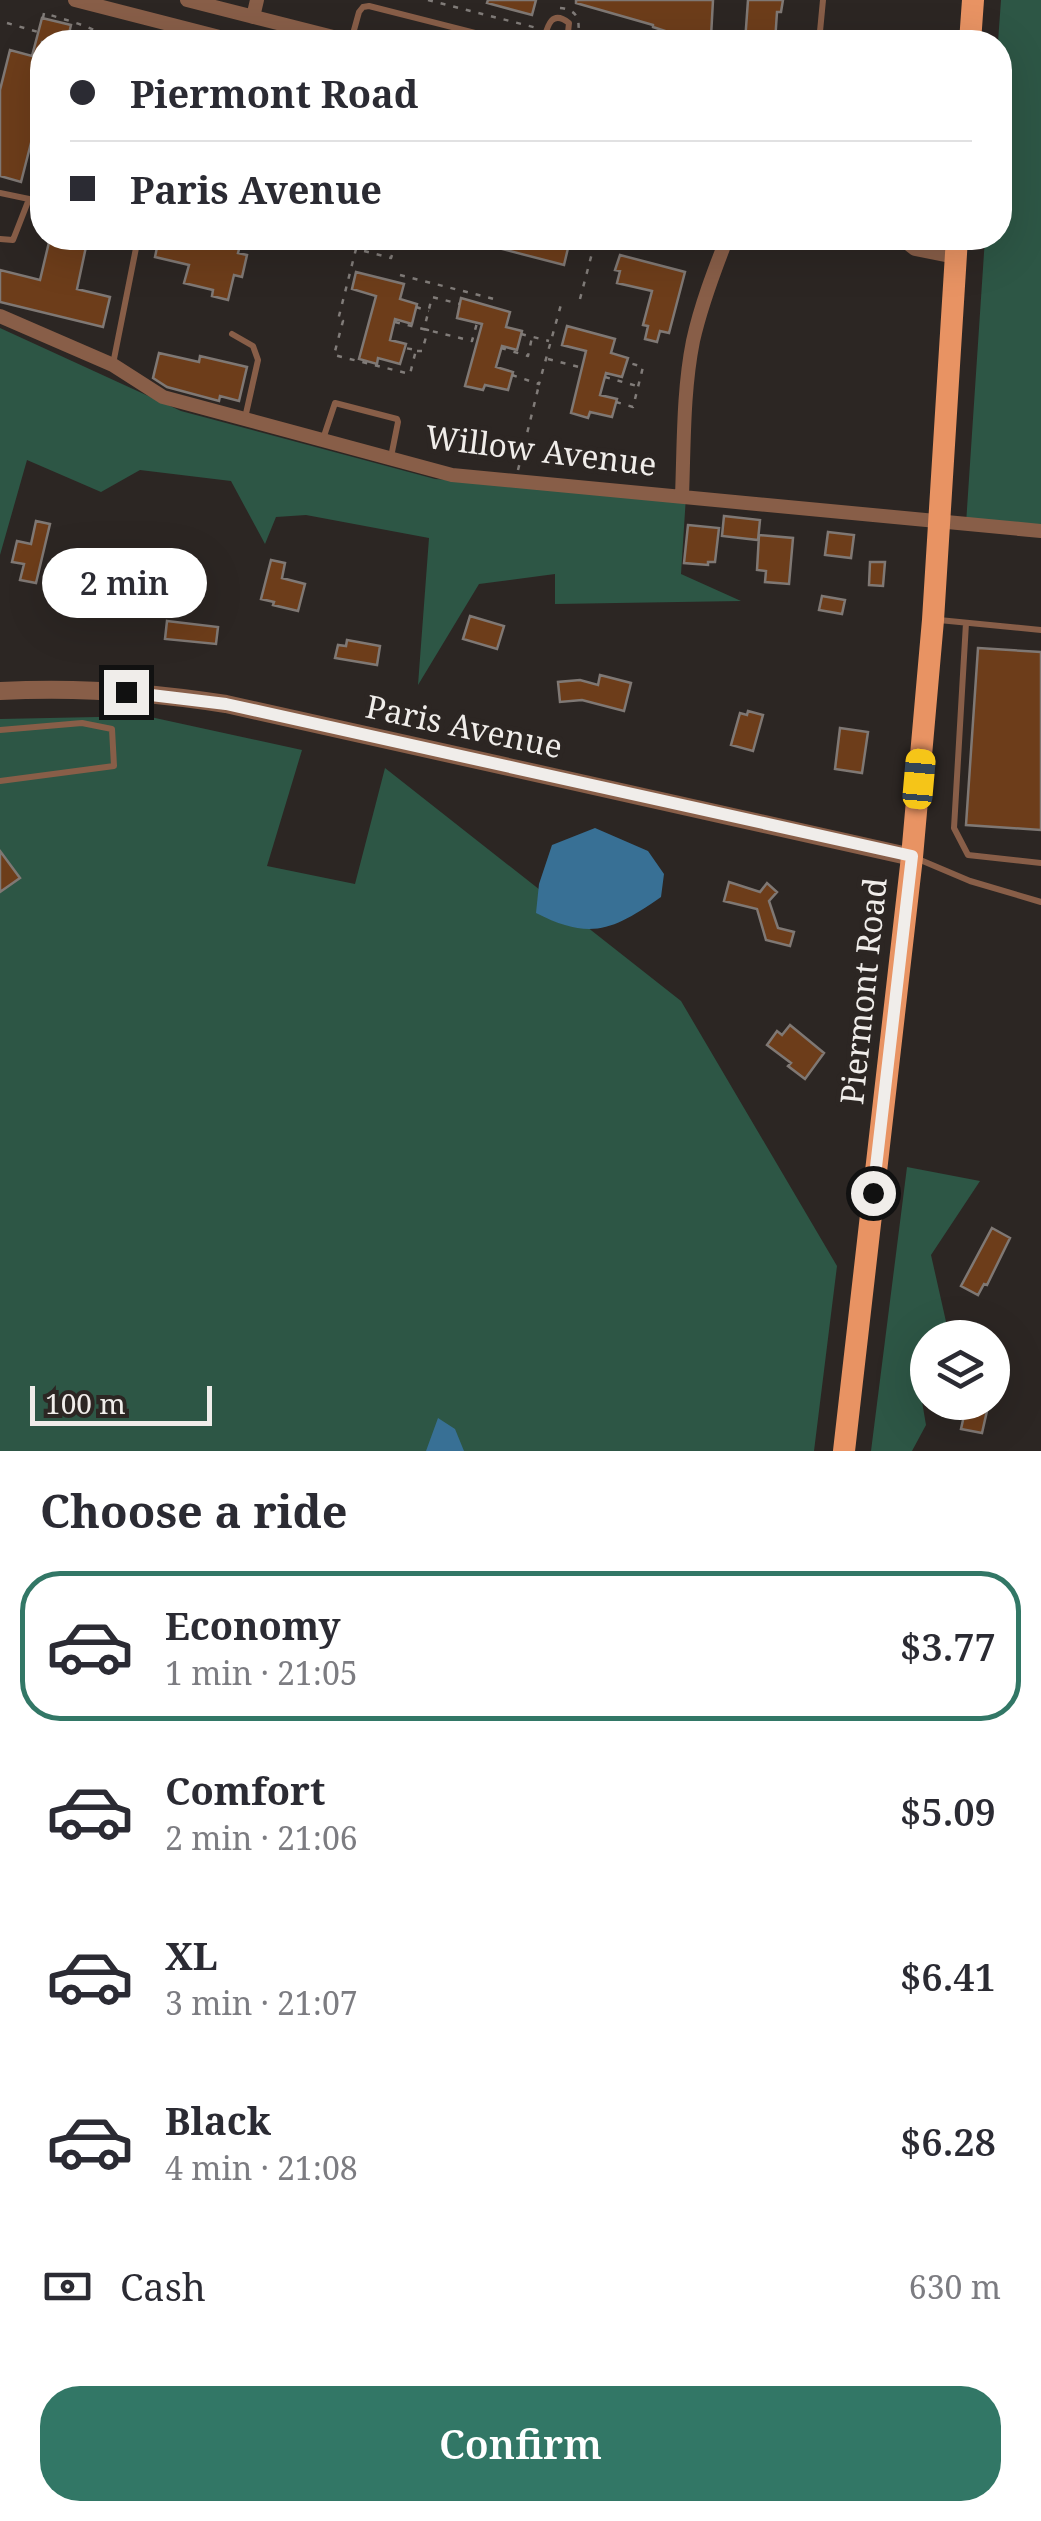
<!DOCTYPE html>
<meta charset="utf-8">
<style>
body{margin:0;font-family:"Noto Serif",serif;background:#f2f2f3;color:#2b2b33;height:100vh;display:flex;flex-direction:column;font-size:38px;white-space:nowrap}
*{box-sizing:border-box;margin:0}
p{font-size:32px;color:#7c7c81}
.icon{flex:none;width:55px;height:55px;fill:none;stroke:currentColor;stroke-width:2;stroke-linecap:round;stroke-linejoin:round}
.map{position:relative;height:1451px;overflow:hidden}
.side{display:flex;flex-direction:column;background:#fff;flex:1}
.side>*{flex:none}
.guide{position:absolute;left:30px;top:30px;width:982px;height:220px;border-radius:40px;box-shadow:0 10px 40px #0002;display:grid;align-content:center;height:220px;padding:0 40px;background:#fff}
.controls{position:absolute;left:910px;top:1320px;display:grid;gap:20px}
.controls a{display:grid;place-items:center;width:100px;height:100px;border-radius:50%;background:#fff;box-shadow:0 10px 40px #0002;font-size:50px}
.scale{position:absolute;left:30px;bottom:25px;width:182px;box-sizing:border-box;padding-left:10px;border:5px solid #f0edea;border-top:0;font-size:28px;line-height:35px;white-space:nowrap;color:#f0edea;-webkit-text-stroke:8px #2c2623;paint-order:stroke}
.end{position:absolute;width:45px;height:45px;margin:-22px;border:12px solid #f0edea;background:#111;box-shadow:0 0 0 5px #111}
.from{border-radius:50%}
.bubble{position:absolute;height:70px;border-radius:35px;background:#fff;box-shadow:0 10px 40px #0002;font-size:32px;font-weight:600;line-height:70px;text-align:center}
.car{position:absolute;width:30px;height:60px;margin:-30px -15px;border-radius:12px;box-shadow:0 0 8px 2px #0007;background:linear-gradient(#f5c518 24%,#345 0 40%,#f5c518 0 76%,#345 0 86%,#f5c518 0)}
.guide b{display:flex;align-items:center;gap:35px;height:95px;font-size:38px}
.guide b+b{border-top:2px solid #e1e1e2}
.guide i{width:25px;height:25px;background:#2b2b33}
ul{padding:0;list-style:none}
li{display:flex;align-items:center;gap:30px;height:150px;margin:0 20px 15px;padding:0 20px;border:5px solid transparent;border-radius:40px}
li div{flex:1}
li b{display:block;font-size:38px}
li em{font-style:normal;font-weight:600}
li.current{border-color:#327766}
li>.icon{width:90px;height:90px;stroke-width:1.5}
h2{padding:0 40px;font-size:45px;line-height:120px}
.pay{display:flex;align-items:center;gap:25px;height:110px;padding:0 40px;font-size:38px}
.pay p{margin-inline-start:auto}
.button{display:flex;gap:20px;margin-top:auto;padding:20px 40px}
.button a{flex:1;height:115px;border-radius:40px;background:#327766;color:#fff;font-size:40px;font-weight:600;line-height:115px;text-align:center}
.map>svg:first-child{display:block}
.green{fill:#2d5645}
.water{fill:#387095}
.building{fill:#6d3d1a;stroke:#7f7874;stroke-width:2.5}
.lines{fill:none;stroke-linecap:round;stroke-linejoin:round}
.path{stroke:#817c79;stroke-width:2.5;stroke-dasharray:5 8;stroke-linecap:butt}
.service{stroke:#885e48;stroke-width:6}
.minor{stroke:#885e48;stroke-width:14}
.tertiary{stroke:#885e48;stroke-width:18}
.primary{stroke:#e89363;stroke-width:22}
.route{stroke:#f0edea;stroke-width:12}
.labels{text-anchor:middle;stroke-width:10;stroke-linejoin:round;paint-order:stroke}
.street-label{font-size:32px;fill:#f0edea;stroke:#2c2623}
</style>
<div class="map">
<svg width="1041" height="1451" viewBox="0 0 1041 1451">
<rect width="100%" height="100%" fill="#2c2623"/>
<path class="green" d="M 1001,0 L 1041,0 L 1041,534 L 966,524 L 985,238 L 1000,238 L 1000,42 L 998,42 Z
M 0,328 L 181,411 L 435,479 L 686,496 L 681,574 L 741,601 L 555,604 L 555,574 L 479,584 L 418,685 L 429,538 L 306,515 L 276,517 L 265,544 L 231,481 L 140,470 L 101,492 L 27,460 L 0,555 Z
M 146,716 L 302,750 L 267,866 L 355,884 L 385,768 L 681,1001 L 837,1266 L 814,1451 L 0,1451 L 0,719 Z
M 907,1167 L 980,1181 L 931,1255 L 947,1326 L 941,1337 L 928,1338 L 927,1361 L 918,1378 L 926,1425 L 912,1451 L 871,1451 Z"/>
<path class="water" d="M 595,828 L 648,851 L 664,874 L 661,897 C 613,930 591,941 536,913 L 539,884 L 552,845 Z
M 438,1418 L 455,1429 L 464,1451 L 426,1451 Z"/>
<path class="building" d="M 488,0 L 536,0 L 532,15 L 487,3 Z
M 576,0 L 713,0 L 711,37 L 674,34 L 653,27 L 653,25 L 576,3 Z
M 748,0 L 783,0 L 781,12 L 777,12 L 775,42 L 745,42 Z
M 42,18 L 71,25 L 67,42 L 42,42 L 42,100 L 21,182 L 0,176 L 0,90 L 10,50 L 32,56 Z
M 50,238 L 69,238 L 87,242 L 77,289 L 110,297 L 103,327 L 0,302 L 0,270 L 40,280 Z
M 159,238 L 242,238 L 238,253 L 247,255 L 242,277 L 234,275 L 228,300 L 212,296 L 213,290 L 184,283 L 189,265 L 155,257 Z
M 472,238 L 544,238 L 569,244 L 564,265 L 471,241 Z
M 620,255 L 685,272 L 669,333 L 660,331 L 657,342 L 645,339 L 648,326 L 643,325 L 652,291 L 617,283 L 620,271 L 615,270 Z
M 356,272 L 404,284 L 400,299 L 417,304 L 412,324 L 395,319 L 390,340 L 406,344 L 400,364 L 378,358 L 377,364 L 359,359 L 376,296 L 352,289 Z
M 461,298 L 510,312 L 506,327 L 522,331 L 517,350 L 502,346 L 496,367 L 513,372 L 508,390 L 485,385 L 483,390 L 465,386 L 482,324 L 457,318 Z
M 567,326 L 615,339 L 611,353 L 628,358 L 622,377 L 606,373 L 600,395 L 617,399 L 612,417 L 590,412 L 588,418 L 571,413 L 586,351 L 562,345 Z
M 159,353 L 199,362 L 200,356 L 247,367 L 239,401 L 220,396 L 219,401 L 167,387 L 153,378 Z
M 724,516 L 760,520 L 758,540 L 722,536 Z
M 36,521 L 50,524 L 36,583 L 20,580 L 24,564 L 12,562 L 17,541 L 31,544 Z
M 688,525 L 719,528 L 715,562 L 708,562 L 708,565 L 684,563 Z
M 828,532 L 854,535 L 851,558 L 825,555 Z
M 759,535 L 793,538 L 789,584 L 765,582 L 766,571 L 757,570 Z
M 271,560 L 285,563 L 282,578 L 305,584 L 298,611 L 273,605 L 274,602 L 261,599 Z
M 870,562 L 885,562 L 883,586 L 869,585 Z
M 95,564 L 127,572 L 123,590 L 90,582 Z
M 822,596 L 845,600 L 842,614 L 819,610 Z
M 470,616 L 504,626 L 497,649 L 463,639 Z
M 167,621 L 218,627 L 216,644 L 165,639 Z
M 347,640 L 380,646 L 377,665 L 335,658 L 338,645 L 346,646 Z
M 978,648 L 1041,652 L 1041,830 L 966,825 Z
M 600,675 L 631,683 L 624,711 L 582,700 L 560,702 L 558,682 L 580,680 L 598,685 Z
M 748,711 L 763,715 L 753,751 L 731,745 L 740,713 L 747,715 Z
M 840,728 L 868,732 L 862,773 L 835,769 Z
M 0,851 L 20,878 L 0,892 Z
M 729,882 L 760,892 L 767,883 L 777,892 L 769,901 L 778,928 L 794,932 L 790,946 L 766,940 L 757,909 L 724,901 Z
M 790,1025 L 824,1053 L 805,1079 L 788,1066 L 791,1063 L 767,1045 L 777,1031 L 782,1035 Z
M 992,1228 L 1010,1238 L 987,1285 L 984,1284 L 978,1295 L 961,1286 Z
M 967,1402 L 989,1402 L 982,1433 L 961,1429 Z"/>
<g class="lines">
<path class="path" d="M 428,0 L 537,28
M 560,8 C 581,10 580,24 577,41 L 582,42
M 43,18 L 44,13 C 68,21 94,26 113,42
M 7,23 L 38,32
M 392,255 L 391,258 L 356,249 L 338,320 L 343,321 L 334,355 L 410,374 L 416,350 L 405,348
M 400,275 L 494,299
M 580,299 L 596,238
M 416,307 L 429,311
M 395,322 L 472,341 L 477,323
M 521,334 L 549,341
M 501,348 L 528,356 L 532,337
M 417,351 L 422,351 L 428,330 L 424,329 L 432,297 L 460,304
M 548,359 L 579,367
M 512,375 L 539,384 L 562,301
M 605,377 L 637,386
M 616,402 L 633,407 L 643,367 L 626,362
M 518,470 L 539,385"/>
<path class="service" d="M 351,41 L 359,12 L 363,7 L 369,6 L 511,42
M 543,42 C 547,29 550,8 569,23 L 567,42
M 819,42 L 823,0
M 0,193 L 29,199 L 13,240 L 0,239
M 232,334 L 253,346 L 258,360 L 245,418
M 113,364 L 138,238
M 323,439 L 335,403 L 397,419 L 398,422 L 391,457
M 939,620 L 1041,630
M 966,623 L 954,828 L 968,855 L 1041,863
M 0,730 L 82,723 L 112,729 L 114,766 L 0,781
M 918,859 L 970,881 L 1041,902"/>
<path class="minor" d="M 75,0 L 239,42
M 187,0 L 353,42
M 253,17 L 257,0
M 901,238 L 915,249 L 955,257
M 0,316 L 113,365 L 163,397 L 452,475 L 1041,531
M 682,496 C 684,445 683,391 693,341 C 701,305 714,271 727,238"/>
<path class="tertiary" d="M 0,691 C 76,687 151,692 226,704 L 912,857"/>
<path class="primary" d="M 970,42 L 973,0
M 844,1451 L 912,857 L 933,620 L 957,238"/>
</g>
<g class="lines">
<path class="route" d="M 126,692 L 226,704 L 912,856 L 873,1193"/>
</g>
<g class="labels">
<g class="street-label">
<text transform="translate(541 451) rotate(7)" y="11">Willow Avenue</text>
<text transform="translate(464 727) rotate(12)" y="11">Paris Avenue</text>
<text transform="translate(864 991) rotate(-84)" y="11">Piermont Road</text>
</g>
</g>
</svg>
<div class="controls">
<a><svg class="icon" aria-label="layers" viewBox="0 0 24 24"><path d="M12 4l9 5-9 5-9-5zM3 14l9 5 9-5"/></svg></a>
</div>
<div class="scale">100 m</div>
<i class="end from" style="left:873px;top:1193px"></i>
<i class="end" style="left:126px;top:692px"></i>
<div class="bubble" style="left:42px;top:548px;width:165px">2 min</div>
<i class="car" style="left:919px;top:779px;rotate:5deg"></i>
<div class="guide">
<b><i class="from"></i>Piermont Road</b>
<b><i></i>Paris Avenue</b>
</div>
</div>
<section class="side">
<h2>Choose a ride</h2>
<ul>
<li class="current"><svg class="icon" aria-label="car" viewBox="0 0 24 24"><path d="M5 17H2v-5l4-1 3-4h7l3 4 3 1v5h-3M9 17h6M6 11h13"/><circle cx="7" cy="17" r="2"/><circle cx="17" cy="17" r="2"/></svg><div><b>Economy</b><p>1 min · 21:05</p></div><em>$3.77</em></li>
<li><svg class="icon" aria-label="car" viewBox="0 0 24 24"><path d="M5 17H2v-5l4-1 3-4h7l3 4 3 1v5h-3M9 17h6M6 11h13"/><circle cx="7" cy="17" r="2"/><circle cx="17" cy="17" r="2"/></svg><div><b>Comfort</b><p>2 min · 21:06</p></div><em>$5.09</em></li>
<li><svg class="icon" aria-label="car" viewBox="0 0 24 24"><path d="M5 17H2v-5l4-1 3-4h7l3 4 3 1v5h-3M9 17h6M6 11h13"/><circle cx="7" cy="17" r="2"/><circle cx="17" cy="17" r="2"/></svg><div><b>XL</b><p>3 min · 21:07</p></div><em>$6.41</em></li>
<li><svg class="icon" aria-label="car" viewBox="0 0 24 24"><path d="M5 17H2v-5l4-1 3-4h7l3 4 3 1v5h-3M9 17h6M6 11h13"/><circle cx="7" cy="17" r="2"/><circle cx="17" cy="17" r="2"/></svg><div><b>Black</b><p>4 min · 21:08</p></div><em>$6.28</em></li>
</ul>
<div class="pay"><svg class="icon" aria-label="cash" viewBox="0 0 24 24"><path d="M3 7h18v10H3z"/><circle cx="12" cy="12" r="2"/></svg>Cash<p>630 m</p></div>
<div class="button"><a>Confirm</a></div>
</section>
